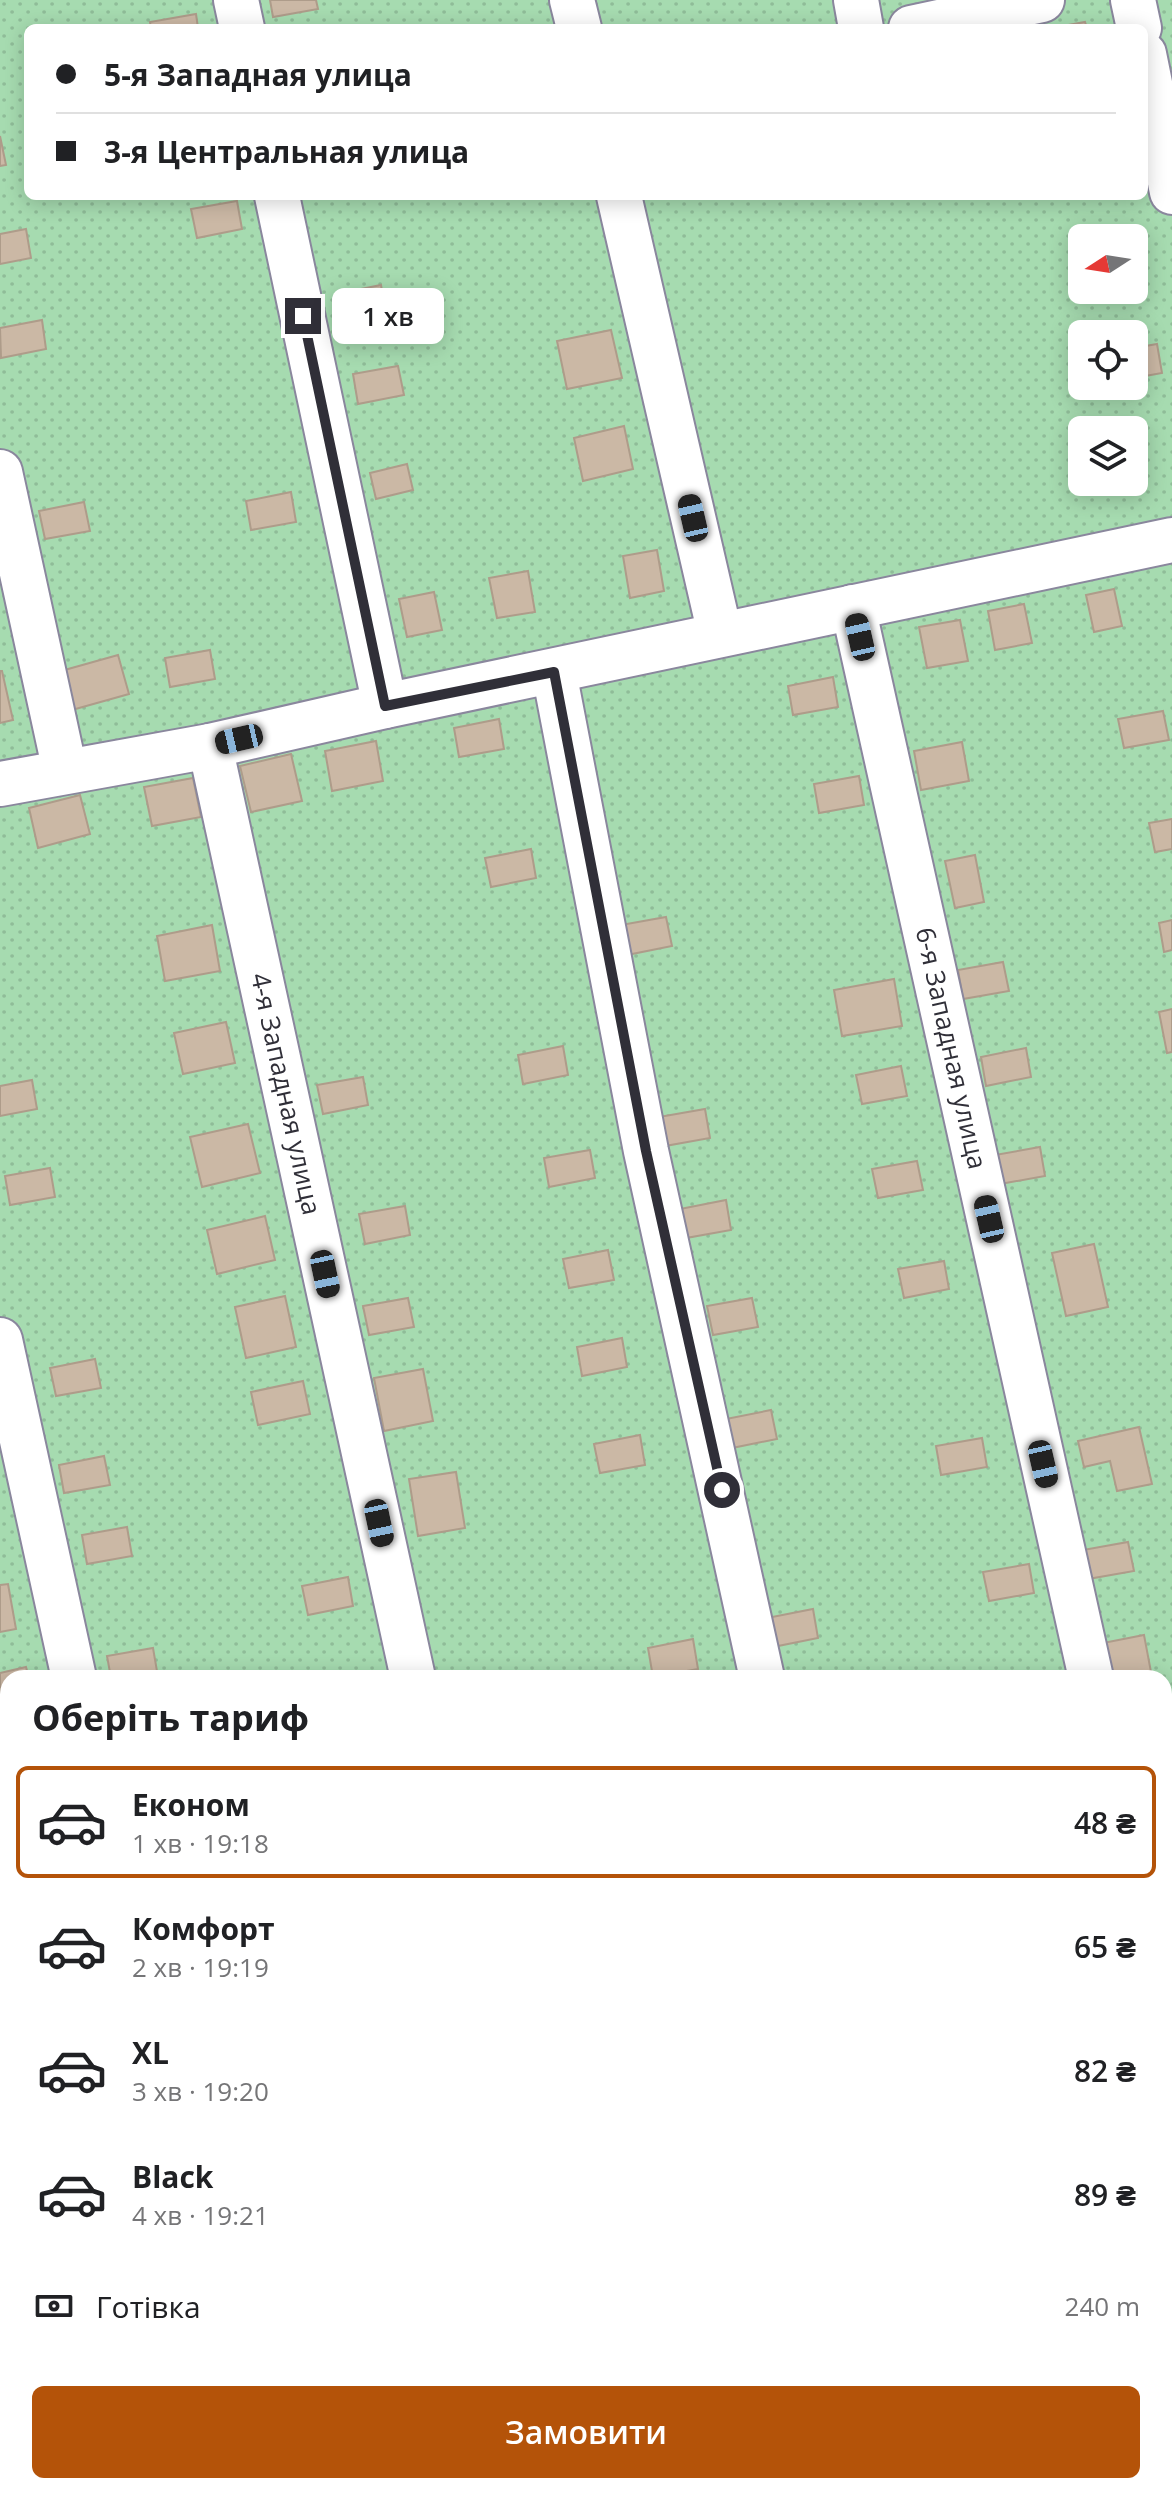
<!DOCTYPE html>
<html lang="uk">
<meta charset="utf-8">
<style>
body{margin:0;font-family:"Open Sans",sans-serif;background:#f6f6f6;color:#202124;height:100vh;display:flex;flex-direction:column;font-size:30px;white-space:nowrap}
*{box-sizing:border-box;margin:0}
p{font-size:26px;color:#757577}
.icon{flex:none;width:44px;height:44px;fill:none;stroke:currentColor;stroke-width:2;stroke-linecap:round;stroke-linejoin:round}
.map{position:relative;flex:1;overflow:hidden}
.sheet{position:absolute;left:0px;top:1670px;width:1172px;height:824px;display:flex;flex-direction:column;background:#fff;border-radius:24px 24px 0 0;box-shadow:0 4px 20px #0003}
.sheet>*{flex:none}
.banner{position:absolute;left:24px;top:24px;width:1124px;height:176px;border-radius:12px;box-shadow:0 4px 20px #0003;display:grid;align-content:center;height:176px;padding:0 32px;background:#fff}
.needle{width:52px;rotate:258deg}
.tools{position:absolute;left:1068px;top:224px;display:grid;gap:16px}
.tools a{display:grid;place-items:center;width:80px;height:80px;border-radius:12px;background:#fff;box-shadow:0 4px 20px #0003;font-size:40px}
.end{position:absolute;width:36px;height:36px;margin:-18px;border:10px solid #302f38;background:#fff;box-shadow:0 0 0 4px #fff}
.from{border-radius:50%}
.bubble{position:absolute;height:56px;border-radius:12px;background:#fff;box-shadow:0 4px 20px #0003;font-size:26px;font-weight:600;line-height:56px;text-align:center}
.car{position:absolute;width:24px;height:48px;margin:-24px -12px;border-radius:10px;box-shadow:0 0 6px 2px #0007;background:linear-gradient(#222 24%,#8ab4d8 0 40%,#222 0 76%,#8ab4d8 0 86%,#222 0)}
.banner b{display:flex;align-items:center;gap:28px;height:76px;font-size:30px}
.banner b+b{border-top:2px solid #e0e0e0}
.banner i{width:20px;height:20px;background:#202124}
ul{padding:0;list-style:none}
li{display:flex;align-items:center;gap:24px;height:112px;margin:0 16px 12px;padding:0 16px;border:4px solid transparent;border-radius:12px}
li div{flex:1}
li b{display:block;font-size:30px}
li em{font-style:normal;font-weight:600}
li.current{border-color:#b45309}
li>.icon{width:72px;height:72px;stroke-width:1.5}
h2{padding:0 32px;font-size:36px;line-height:96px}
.pay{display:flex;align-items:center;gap:20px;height:88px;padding:0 32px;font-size:30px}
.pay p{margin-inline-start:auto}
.primary-button{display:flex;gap:16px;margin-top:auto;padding:16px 32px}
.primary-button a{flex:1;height:92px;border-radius:12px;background:#b45309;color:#fff;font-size:32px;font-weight:600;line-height:92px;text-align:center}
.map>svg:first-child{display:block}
.grass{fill:url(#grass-dots);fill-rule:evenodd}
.building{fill:#cbb8a5;stroke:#ae9c8a;stroke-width:2}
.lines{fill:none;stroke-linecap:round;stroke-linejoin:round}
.minor-casing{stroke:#8a879d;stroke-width:48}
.minor{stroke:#fff;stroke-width:44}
.route{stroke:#302f38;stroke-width:10}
.labels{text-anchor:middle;stroke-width:7;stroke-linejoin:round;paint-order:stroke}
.street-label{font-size:26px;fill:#302f38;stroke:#f2f0ff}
</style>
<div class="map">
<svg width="1172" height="2494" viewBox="0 0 1172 2494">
<defs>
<pattern id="grass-dots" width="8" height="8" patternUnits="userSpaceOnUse" patternTransform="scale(2)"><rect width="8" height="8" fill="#a6dbb0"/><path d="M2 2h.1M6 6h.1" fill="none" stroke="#8fbc98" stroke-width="1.8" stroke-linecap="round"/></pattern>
</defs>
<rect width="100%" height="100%" fill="#e5e1fa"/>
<path class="grass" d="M 0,0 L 1172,0 L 1172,2494 L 0,2494 ZM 28,28 L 1144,28 L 1144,196 L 28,196 ZM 1082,238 L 1134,238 L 1134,290 L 1082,290 ZM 1082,334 L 1134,334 L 1134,386 L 1082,386 ZM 1082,430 L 1134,430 L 1134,482 L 1082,482 ZM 8,1678 L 1164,1678 L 1164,2486 L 8,2486 Z"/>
<path class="building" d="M 270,0 L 316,0 L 318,9 L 273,17 Z
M 196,14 L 198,28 L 151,28 L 150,22 Z
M 1085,22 L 1087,28 L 1052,28 Z
M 0,136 L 6,165 L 0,166 Z
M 237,201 L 242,229 L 197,238 L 191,209 Z
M 26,229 L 31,258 L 0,264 L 0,234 Z
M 381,285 L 386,315 L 341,323 L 336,294 Z
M 42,320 L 46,349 L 1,358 L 0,328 Z
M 611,330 L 622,378 L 567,389 L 557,341 Z
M 1157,344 L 1162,373 L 1134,378 L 1134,348 Z
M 398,366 L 404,395 L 358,404 L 353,374 Z
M 624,426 L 633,469 L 583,481 L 574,438 Z
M 407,464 L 413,490 L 376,499 L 370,473 Z
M 291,492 L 296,522 L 251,530 L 246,501 Z
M 84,502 L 90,531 L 45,539 L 39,511 Z
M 657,550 L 664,591 L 630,598 L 623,556 Z
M 528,571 L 535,612 L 497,618 L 489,578 Z
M 1114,589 L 1122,626 L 1094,632 L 1086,595 Z
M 434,592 L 442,630 L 407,637 L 399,599 Z
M 1024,604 L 1032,643 L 995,650 L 988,611 Z
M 960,620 L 968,661 L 927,668 L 919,627 Z
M 210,650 L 215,679 L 170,687 L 165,658 Z
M 118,655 L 129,694 L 72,710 L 61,671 Z
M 0,671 L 2,671 L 13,720 L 0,723 Z
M 833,677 L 838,707 L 793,715 L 788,686 Z
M 1163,711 L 1169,740 L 1124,748 L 1118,719 Z
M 499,719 L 504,749 L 459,757 L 454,728 Z
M 376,741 L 383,781 L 332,791 L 325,751 Z
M 962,742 L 969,781 L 921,790 L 914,751 Z
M 291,754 L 302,801 L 251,812 L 240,766 Z
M 859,776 L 864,805 L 819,813 L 814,784 Z
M 193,778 L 201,817 L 152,826 L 144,787 Z
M 80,795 L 90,834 L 38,848 L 29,808 Z
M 1172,819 L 1172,849 L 1155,852 L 1149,823 Z
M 531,849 L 536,878 L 491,887 L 485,858 Z
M 975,855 L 984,902 L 955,908 L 945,861 Z
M 666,917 L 672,946 L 627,955 L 621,925 Z
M 1172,920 L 1172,950 L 1164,952 L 1159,923 Z
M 212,925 L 220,971 L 165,981 L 157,936 Z
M 1003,962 L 1009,991 L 963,999 L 958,970 Z
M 894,979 L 902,1026 L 842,1036 L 834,990 Z
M 1172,1009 L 1172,1052 L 1167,1053 L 1159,1012 Z
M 226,1022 L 235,1063 L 183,1074 L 174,1033 Z
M 563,1046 L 568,1075 L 523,1084 L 518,1055 Z
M 1026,1048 L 1031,1077 L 986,1086 L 981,1057 Z
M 901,1066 L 907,1096 L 862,1104 L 856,1075 Z
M 363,1077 L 368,1105 L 323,1114 L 317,1085 Z
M 32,1080 L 37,1109 L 0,1116 L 0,1086 Z
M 705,1109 L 710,1138 L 665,1146 L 659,1117 Z
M 248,1124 L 260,1173 L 202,1187 L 190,1137 Z
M 1040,1147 L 1045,1176 L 1000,1184 L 995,1155 Z
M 590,1150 L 595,1178 L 549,1187 L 544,1158 Z
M 917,1161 L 923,1190 L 878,1198 L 872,1169 Z
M 50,1168 L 55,1197 L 10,1205 L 5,1176 Z
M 726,1200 L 731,1230 L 686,1238 L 680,1209 Z
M 405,1206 L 410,1235 L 365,1244 L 359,1214 Z
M 265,1216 L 275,1260 L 217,1274 L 207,1230 Z
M 1094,1244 L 1108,1307 L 1066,1316 L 1052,1253 Z
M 608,1250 L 614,1280 L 569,1288 L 563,1259 Z
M 944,1261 L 949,1289 L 904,1298 L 898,1269 Z
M 285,1296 L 296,1347 L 246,1358 L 235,1307 Z
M 408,1298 L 414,1327 L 369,1335 L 363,1306 Z
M 752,1298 L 758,1327 L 713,1335 L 707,1306 Z
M 622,1338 L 627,1367 L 582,1376 L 577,1347 Z
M 95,1359 L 101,1388 L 56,1396 L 50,1368 Z
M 423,1369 L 433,1421 L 384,1431 L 374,1378 Z
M 303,1381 L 310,1414 L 258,1425 L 251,1392 Z
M 771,1410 L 777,1439 L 732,1448 L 726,1419 Z
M 1139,1427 L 1152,1484 L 1117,1491 L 1110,1461 L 1084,1467 L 1078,1441 Z
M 640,1435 L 645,1465 L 600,1473 L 594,1444 Z
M 982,1438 L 987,1467 L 941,1475 L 936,1446 Z
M 104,1456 L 110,1485 L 64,1493 L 59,1465 Z
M 456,1472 L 465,1528 L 418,1536 L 409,1479 Z
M 127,1527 L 132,1556 L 87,1564 L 82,1535 Z
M 1128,1542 L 1134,1571 L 1088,1579 L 1083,1550 Z
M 1029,1564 L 1034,1593 L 989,1601 L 983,1572 Z
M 348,1577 L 353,1606 L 308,1615 L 302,1586 Z
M 8,1584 L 16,1629 L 0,1632 L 0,1585 Z
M 813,1609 L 818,1638 L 773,1647 L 767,1618 Z
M 1144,1635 L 1151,1672 L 1109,1678 L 1103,1643 Z
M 693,1639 L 698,1669 L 653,1677 L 648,1648 Z
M 153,1648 L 158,1677 L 111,1678 L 107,1656 Z
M 26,1667 L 29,1678 L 8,1678 L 8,1711 L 0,1712 L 0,1673 Z
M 8,1745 L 8,1779 L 0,1781 L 0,1747 Z
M 1172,1809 L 1172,1838 L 1164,1840 L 1164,1810 Z
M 1172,1934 L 1172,1965 L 1166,1935 Z
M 284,2486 L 327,2486 L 328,2494 L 286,2494 Z
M 484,2486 L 531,2486 L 531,2487 L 486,2494 Z"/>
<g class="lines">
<defs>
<g id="minor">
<path d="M 236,0 L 242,28"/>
<path d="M 572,0 L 579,28"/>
<path d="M 856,0 L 861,28"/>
<path d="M 1133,0 L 1139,28"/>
<path d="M 911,28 L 1042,0"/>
<path d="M 1144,54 L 1172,192"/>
<path d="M 277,196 L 385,706"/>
<path d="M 619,196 L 720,634"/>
<path d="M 0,472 L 65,771"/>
<path id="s1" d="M 853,607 L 1091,1678"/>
<path d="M 554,672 L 646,1151 L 762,1678"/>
<path id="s2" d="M 210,746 L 413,1678"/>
<path d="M 0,784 L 210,746 L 385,706 L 1172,540"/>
<path d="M 0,1340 L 74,1678"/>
<path d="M 1164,2022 L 1172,2064"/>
<path d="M 251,2486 L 253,2494"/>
<path d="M 588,2486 L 590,2494"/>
<path d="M 929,2486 L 930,2494"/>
</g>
</defs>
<use href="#minor" class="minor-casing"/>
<use href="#minor" class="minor"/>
</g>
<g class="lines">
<path class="route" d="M 303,316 L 385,706 L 554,672 L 646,1151 L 722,1490"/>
</g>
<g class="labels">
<g class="street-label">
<text dy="9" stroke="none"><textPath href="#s1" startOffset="452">6-я Западная улица</textPath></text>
<text dy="9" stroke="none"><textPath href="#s2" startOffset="356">4-я Западная улица</textPath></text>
</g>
</g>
</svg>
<div class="tools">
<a><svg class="needle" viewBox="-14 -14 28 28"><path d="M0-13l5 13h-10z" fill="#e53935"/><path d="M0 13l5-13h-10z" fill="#757577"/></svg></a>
<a><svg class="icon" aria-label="locate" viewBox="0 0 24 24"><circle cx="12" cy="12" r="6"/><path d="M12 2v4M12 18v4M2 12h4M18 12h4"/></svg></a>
<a><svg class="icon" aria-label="layers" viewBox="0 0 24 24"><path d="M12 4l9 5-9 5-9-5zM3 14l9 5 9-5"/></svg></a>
</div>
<i class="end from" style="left:722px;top:1490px"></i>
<i class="end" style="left:303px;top:316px"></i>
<div class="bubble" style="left:332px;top:288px;width:112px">1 хв</div>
<i class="car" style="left:693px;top:518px;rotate:347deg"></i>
<i class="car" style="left:860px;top:637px;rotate:347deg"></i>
<i class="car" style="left:239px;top:739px;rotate:257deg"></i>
<i class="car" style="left:989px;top:1219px;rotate:347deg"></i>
<i class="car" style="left:325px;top:1274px;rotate:168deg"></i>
<i class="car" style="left:1043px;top:1464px;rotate:167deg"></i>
<i class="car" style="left:379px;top:1523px;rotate:168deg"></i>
<div class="banner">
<b><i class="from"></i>5-я Западная улица</b>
<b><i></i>3-я Центральная улица</b>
</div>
<section class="sheet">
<h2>Оберіть тариф</h2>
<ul>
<li class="current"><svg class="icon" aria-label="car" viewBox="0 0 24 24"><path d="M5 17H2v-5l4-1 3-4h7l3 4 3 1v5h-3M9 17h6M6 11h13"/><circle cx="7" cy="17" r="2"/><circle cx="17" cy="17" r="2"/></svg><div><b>Економ</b><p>1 хв · 19:18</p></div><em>48 ₴</em></li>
<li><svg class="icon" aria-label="car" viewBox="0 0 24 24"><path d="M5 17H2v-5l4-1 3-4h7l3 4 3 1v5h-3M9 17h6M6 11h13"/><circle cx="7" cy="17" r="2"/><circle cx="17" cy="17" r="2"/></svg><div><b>Комфорт</b><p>2 хв · 19:19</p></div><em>65 ₴</em></li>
<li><svg class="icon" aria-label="car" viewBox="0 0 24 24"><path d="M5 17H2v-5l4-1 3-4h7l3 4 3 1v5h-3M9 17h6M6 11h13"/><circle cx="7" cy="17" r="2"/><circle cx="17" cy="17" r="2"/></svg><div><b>XL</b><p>3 хв · 19:20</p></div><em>82 ₴</em></li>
<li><svg class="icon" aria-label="car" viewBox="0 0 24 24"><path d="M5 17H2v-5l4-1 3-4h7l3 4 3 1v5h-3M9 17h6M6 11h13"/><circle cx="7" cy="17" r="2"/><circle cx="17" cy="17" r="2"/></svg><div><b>Black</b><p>4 хв · 19:21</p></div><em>89 ₴</em></li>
</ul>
<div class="pay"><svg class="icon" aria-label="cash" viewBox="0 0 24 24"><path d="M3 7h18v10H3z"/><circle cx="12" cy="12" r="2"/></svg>Готівка<p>240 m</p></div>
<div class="primary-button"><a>Замовити</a></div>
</section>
</div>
